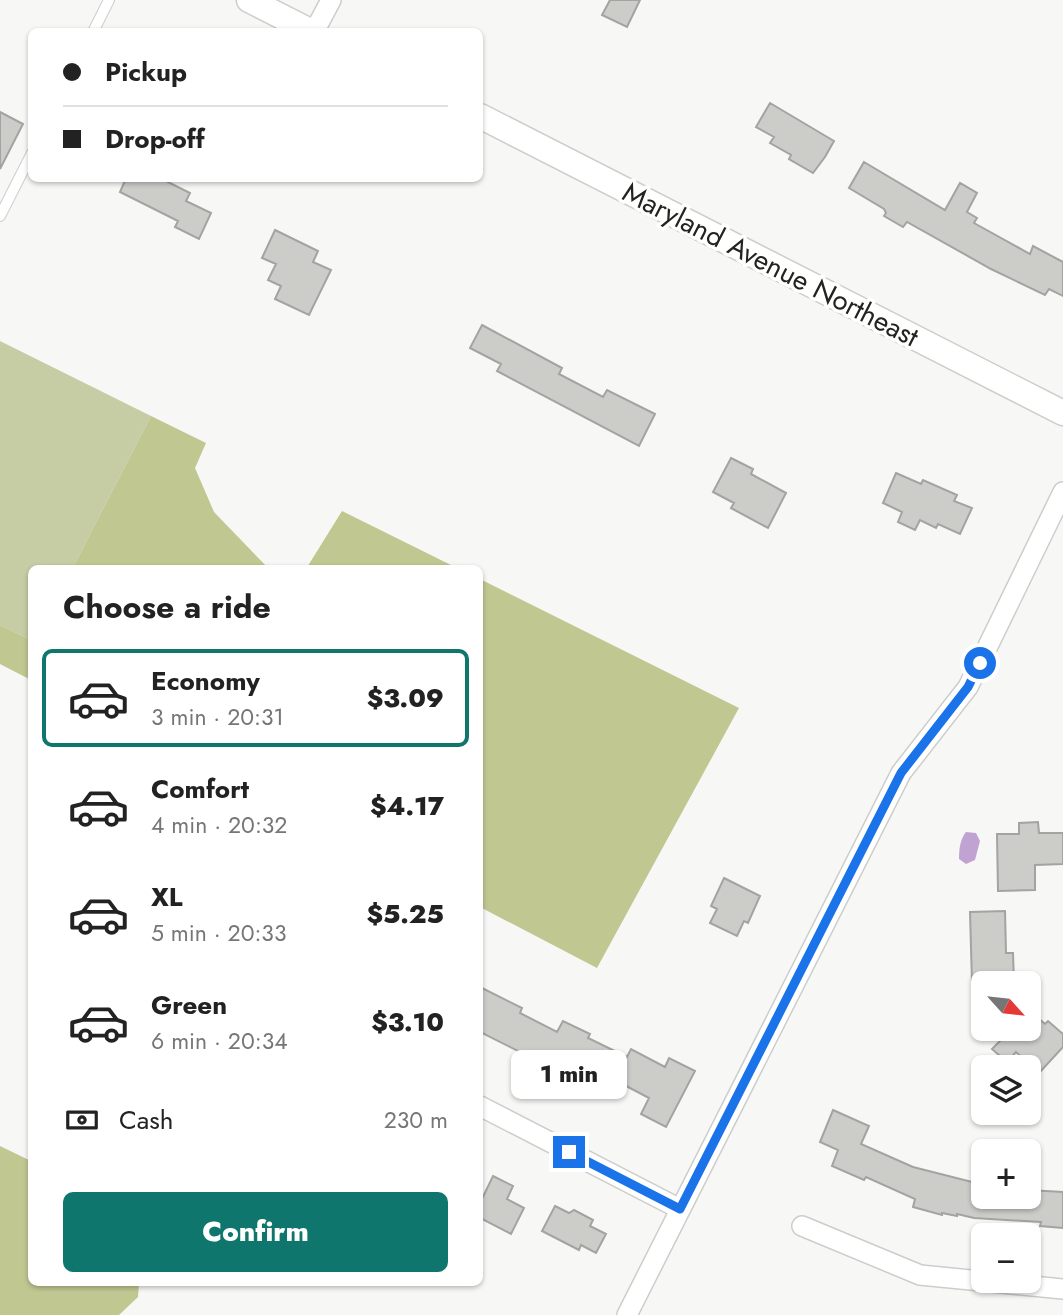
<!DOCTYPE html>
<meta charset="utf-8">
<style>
body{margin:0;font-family:Jost,sans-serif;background:#f2f2f2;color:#222;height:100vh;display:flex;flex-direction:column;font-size:26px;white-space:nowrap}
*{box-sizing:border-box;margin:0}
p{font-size:23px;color:#767676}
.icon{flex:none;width:38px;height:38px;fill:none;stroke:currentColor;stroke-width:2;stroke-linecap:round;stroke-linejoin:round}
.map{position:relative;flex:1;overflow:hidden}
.sheet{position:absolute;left:28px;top:565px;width:455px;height:721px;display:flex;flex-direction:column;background:#fff;border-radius:10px;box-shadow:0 2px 5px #0004}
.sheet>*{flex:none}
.hud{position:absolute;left:28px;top:28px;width:455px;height:154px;border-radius:10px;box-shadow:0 2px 5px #0004;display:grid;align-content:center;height:154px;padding:0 35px;background:#fff}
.needle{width:46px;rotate:117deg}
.tools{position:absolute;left:971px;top:971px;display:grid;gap:14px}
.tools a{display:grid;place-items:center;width:70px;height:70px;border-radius:10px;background:#fff;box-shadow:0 2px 5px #0004;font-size:35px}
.end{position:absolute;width:32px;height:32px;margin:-16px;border:9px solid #1a73e8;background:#fff;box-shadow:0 0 0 4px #fff}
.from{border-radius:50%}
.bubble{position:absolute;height:49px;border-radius:10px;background:#fff;box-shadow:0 2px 5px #0004;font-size:23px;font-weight:800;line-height:49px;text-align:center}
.hud b{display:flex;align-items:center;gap:24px;height:66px;font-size:26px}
.hud b+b{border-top:2px solid #e0e0e0}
.hud i{width:18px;height:18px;background:#222}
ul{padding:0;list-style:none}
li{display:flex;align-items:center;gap:21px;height:98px;margin:0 14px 10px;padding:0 21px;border:4px solid transparent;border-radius:10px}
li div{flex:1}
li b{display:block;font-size:26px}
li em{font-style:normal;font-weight:800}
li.active{border-color:#0f766e}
li>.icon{width:63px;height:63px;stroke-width:1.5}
h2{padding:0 35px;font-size:32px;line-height:84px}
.pay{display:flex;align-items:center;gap:18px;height:77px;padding:0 35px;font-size:26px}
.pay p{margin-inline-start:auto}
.cta{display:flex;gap:14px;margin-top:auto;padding:14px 35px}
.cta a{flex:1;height:80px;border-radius:10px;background:#0f766e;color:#fff;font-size:28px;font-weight:800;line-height:80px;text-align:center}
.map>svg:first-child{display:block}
.green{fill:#c6cca4}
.forest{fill:#c0c791}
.water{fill:#c0a3d2}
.building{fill:#ccccc9;stroke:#a3a4a1;stroke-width:2}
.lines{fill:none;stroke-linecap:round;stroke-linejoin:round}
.service-casing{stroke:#cdcecb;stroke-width:12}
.minor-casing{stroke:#cdcecb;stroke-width:22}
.tertiary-casing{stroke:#cdcecb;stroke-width:27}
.service{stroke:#fff;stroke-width:10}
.minor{stroke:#fff;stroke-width:19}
.tertiary{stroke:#fff;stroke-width:24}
.route{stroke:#1a73e8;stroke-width:9}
.labels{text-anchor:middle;stroke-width:7;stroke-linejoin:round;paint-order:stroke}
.street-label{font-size:28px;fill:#232322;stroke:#fffffe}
</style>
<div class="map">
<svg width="1063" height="1315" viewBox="0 0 1063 1315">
<rect width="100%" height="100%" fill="#f7f8f5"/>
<path class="green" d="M 0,341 L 151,416 L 72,569 L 32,569 L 31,640 L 0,625 Z"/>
<path class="forest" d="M 151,416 L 206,443 L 195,468 L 214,512 L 269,569 L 72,569 Z
M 342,511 L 459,569 L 306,569 Z
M 480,579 L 739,708 L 597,968 L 480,907 Z
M 0,625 L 31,640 L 31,680 L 0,664 Z
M 0,1146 L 31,1161 L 32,1283 L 139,1283 L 138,1297 L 119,1315 L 0,1315 Z"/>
<path class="water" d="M 966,832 L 976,833 L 980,841 L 975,860 L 966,864 L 959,859 C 959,850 960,839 966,832 Z"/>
<path class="building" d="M 610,0 L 640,0 L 627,27 L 602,15 Z
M 770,103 L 834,141 L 825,157 L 813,173 L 789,159 L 791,155 L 770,143 L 774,137 L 756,127 Z
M 0,112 L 23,124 L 0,169 Z
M 864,162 L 945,210 L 960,183 L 977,193 L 967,212 L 977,218 L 974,223 L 1030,254 L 1033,246 L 1063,262 L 1063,296 L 1049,289 L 1045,295 L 991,269 L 907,222 L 903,227 L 884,216 L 886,213 L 884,209 L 849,188 Z
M 126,178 L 160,178 L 190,193 L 186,201 L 211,213 L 199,239 L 175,227 L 178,221 L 120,192 Z
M 275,230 L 318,251 L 313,262 L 331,270 L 309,315 L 275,299 L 281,286 L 268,280 L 276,264 L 262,258 Z
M 482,325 L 562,368 L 559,374 L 603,397 L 607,390 L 655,414 L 639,446 L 497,371 L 501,364 L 470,348 Z
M 731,458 L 753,469 L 751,474 L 786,493 L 768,528 L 731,508 L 734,503 L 713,492 Z
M 896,473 L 921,484 L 923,480 L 957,495 L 954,501 L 972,508 L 960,534 L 938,524 L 936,528 L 920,520 L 915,530 L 898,522 L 902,512 L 883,503 Z
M 1038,822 L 1039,833 L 1063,833 L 1063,864 L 1035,865 L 1035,890 L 998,891 L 997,834 L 1019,834 L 1019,823 Z
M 724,878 L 760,896 L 748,923 L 744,921 L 737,936 L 710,923 L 717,909 L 711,906 Z
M 1005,911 L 1006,953 L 1013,953 L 1014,982 L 972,983 L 970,912 Z
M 480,987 L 522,1008 L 520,1013 L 557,1032 L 563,1021 L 590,1034 L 588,1038 L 627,1057 L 631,1049 L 665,1067 L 669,1058 L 695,1071 L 666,1127 L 641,1114 L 649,1098 L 590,1067 L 586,1076 L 565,1065 L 562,1073 L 480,1032 Z
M 1029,1010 L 1045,1024 L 1048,1021 L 1063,1034 L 1063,1047 L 1039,1073 L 1016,1052 L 1007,1062 L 992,1049 L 1001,1040 L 989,1029 L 1029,1029 Z
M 833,1110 L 869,1126 L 861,1144 L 913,1167 L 984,1185 L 984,1197 L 1029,1197 L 1029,1190 L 1063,1192 L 1063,1228 L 1040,1226 L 1041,1222 L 974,1218 L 957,1214 L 957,1216 L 942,1213 L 942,1215 L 913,1207 L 915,1199 L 866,1177 L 864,1180 L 832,1166 L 838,1150 L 820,1142 Z
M 493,1176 L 513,1186 L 507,1199 L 524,1208 L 511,1234 L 480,1218 L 480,1203 Z
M 555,1206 L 569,1213 L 574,1210 L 593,1220 L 590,1226 L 606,1234 L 596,1253 L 581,1245 L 579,1250 L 542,1231 Z"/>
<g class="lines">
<defs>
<path id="service" d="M 93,32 L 109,0
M 0,216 L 32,153"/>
<path id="minor" d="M 314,32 L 331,0
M 480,1106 L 680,1209
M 802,1226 L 920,1275 L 1063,1289
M 627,1315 L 901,773 L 968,687 L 1063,492"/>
<path id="tertiary" d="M 249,0 L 312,32
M 480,116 L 1063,413"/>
</defs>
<use href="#service" class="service-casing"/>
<use href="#minor" class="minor-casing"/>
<use href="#tertiary" class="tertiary-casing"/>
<use href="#service" class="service"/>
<use href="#minor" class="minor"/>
<use href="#tertiary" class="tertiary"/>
</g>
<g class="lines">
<path class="route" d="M 569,1152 L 680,1209 L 901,773 L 968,687 L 980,663"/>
</g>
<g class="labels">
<g class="street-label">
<text transform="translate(771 264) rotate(27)" y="10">Maryland Avenue Northeast</text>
</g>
</g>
</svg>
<div class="tools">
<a><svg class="needle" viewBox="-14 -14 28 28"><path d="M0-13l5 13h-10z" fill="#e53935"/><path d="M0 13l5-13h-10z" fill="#767676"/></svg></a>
<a><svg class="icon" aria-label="layers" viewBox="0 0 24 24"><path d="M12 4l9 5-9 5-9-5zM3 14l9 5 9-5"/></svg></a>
<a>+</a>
<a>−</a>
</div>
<i class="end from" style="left:980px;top:663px"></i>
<i class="end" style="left:569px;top:1152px"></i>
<div class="bubble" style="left:511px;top:1050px;width:116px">1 min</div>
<div class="hud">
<b><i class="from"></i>Pickup</b>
<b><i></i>Drop-off</b>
</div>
<section class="sheet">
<h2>Choose a ride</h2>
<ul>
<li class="active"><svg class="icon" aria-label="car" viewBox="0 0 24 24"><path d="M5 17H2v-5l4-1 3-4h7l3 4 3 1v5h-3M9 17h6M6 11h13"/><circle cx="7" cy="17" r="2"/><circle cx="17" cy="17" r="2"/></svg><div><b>Economy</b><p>3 min · 20:31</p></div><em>$3.09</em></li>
<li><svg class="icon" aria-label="car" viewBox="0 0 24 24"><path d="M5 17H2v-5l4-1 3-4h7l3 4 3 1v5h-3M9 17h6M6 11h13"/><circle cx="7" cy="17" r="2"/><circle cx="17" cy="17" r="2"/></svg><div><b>Comfort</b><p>4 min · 20:32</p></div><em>$4.17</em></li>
<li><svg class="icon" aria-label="car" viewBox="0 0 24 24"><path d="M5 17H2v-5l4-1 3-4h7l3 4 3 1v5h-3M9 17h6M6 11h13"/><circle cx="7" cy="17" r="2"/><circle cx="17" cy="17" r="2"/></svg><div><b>XL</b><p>5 min · 20:33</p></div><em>$5.25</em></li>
<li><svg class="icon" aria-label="car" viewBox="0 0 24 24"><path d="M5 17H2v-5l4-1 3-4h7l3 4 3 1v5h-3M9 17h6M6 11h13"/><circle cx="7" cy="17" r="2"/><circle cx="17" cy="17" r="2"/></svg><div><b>Green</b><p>6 min · 20:34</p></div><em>$3.10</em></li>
</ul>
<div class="pay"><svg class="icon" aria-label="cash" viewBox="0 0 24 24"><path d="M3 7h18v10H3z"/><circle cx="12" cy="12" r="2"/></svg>Cash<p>230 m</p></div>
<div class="cta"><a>Confirm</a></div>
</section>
</div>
